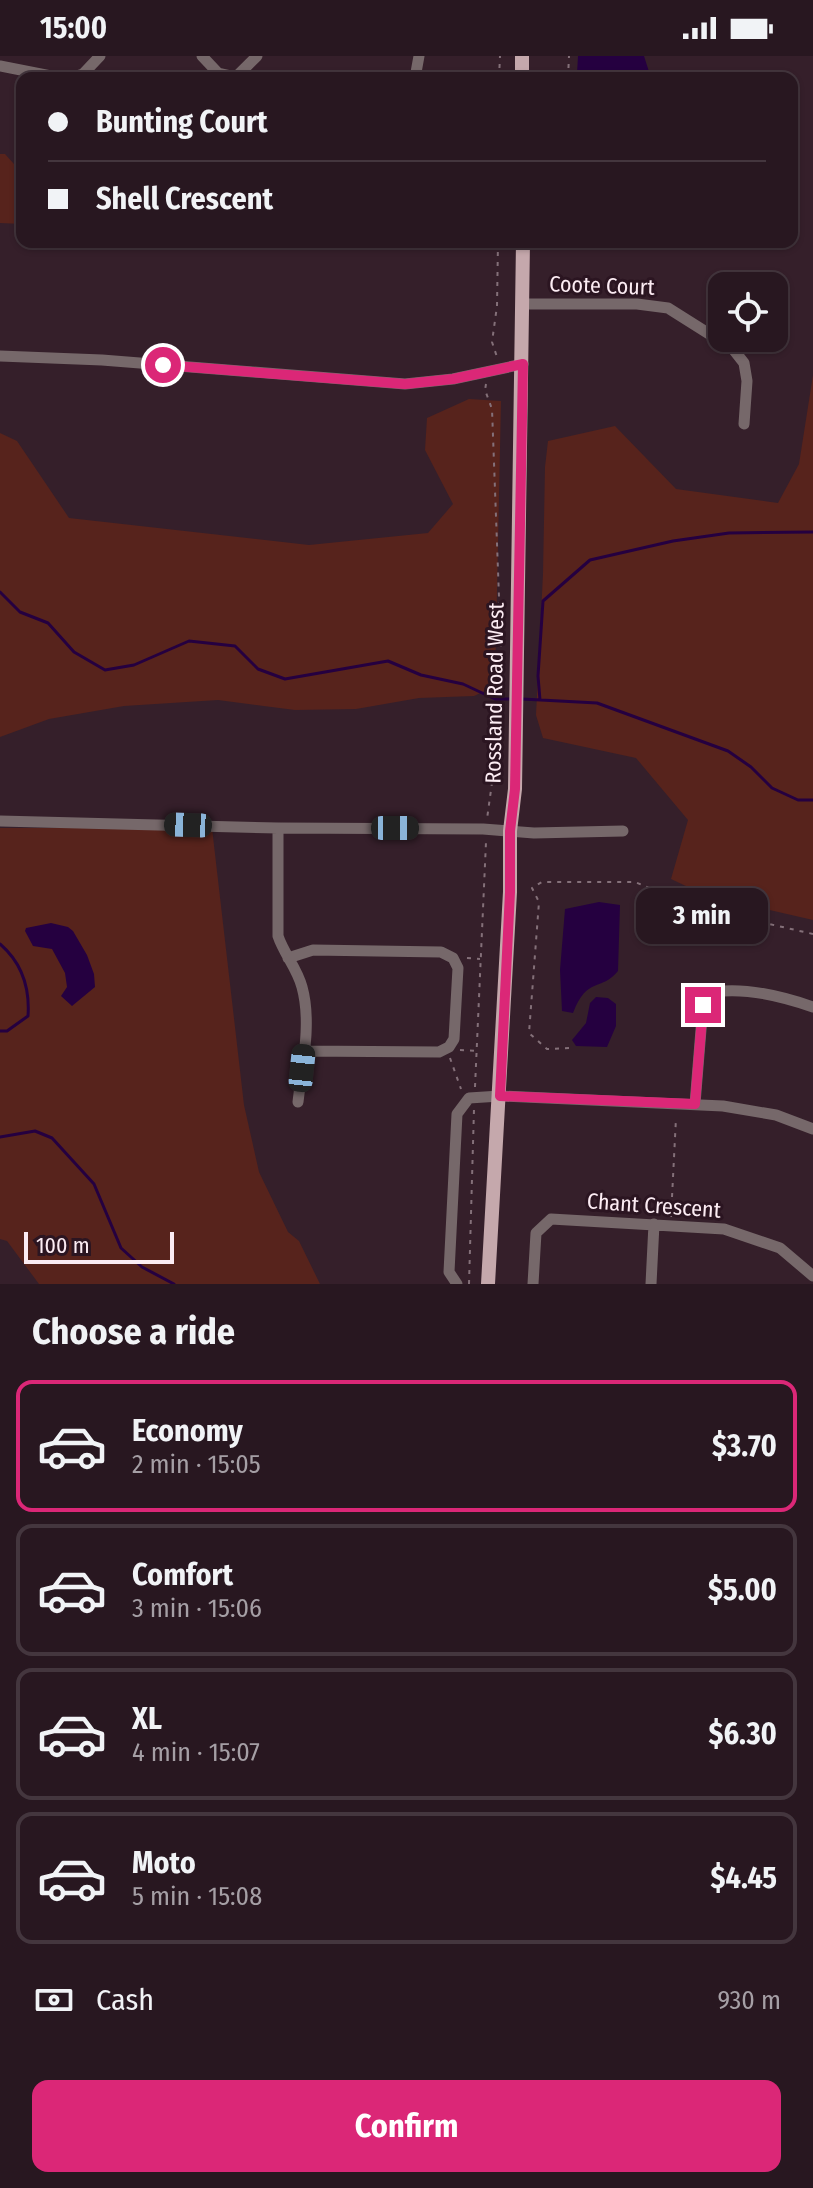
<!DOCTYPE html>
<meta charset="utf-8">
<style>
body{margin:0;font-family:"Fira Sans Condensed",sans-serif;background:#302029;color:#f1f3f6;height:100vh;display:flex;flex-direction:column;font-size:30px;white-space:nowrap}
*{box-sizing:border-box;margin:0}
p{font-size:26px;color:#a59fa5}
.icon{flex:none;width:44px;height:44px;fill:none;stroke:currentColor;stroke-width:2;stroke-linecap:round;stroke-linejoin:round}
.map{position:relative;height:1228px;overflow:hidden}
.details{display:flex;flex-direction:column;background:#281720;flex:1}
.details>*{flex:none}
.top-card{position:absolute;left:16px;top:16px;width:782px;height:176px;border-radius:16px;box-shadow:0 2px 6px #0004,0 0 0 2px #44363e;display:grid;align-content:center;height:176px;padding:0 32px;background:#281720}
.fabs{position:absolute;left:708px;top:216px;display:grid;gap:16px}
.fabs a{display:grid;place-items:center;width:80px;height:80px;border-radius:16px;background:#281720;box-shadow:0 2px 6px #0004,0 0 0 2px #44363e;font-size:40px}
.scale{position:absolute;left:24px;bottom:20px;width:150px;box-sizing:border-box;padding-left:8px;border:4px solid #fcecf3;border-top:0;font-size:22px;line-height:28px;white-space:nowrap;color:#fcecf3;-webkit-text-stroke:6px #2b1521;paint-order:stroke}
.end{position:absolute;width:36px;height:36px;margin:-18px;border:10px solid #db2777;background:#fff;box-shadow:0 0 0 4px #fff}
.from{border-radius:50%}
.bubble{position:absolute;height:56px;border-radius:16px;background:#281720;box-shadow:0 2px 6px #0004,0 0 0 2px #44363e;font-size:26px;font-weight:700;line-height:56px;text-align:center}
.car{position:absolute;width:24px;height:48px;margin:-24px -12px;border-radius:10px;box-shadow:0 0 6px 2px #0007;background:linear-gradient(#222 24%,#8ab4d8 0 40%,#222 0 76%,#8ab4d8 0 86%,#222 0)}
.top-card b{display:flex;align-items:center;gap:28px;height:76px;font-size:30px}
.top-card b+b{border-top:2px solid #44363e}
.top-card i{width:20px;height:20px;background:#f1f3f6}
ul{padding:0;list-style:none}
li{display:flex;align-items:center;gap:24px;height:132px;margin:0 16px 12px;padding:0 16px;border:4px solid #44363e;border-radius:16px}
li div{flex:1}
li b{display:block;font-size:30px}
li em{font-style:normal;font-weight:700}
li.selected{border-color:#db2777}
li>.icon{width:72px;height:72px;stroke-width:1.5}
h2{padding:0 32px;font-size:36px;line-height:96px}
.pay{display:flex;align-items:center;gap:20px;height:88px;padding:0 32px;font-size:30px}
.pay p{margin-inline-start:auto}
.cta{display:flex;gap:16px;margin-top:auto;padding:16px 32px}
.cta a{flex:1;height:92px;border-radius:16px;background:#db2777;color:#fff;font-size:32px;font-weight:700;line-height:92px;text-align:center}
.status{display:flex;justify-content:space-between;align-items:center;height:56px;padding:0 40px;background:#281720;direction:ltr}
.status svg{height:22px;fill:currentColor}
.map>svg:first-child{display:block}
.green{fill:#57231c}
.water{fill:#250040}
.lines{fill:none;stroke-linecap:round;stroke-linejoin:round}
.stream{stroke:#250040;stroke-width:3}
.path{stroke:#847079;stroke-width:2;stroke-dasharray:4 6;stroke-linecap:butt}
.minor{stroke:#76686a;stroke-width:11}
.major{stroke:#c5a8ac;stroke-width:14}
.route{stroke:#db2777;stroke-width:10}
.labels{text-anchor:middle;stroke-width:6;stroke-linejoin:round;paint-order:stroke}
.street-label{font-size:22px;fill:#fcecf3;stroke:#2b1521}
</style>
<div class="status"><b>15:00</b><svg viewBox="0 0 49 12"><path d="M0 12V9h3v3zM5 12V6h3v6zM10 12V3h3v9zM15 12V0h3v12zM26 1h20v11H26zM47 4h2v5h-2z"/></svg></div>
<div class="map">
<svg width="813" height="1228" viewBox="0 0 813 1228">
<rect width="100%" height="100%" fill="#351f2a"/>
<path class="green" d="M 0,98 L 5,98 L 22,117 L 22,168 L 0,167 Z
M 813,319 L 813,864 L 705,839 L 671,823 L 688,764 L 636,702 L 543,682 L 536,659 L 543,518 L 545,411 L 548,385 L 615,370 L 676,433 L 778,447 L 799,408 Z
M 469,343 L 501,345 L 495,630 L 474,640 L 419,642 L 356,653 L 295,654 L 218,644 L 124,650 L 49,663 L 0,681 L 0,377 L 17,385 L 69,462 L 309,489 L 428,477 L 453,448 L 425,394 L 427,362 Z
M 0,772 L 212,772 L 244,1049 L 259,1116 L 288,1176 L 299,1185 L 320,1228 L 39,1228 L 7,1185 L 0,1183 Z"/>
<path class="water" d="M 578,0 L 644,0 L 651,22 C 626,22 605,16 581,21 L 577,18 Z
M 599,846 L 620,849 L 618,915 C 601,936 587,920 573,957 L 562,955 L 560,914 L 565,853 Z
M 51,867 L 68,871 L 73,875 L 87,899 L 94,918 L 95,931 L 72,950 L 61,940 L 67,931 L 65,917 L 52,893 L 33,890 L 25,875 L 26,872 Z
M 596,941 L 608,942 L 616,948 L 616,970 L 607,991 L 576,990 L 572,984 L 586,967 L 590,947 Z"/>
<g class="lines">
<path class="stream" d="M 0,536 L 20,556 L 48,567 L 74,596 L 105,614 L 134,609 L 189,585 L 235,590 L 258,613 L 285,623 L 388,605 L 421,619 L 463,628 L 495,643 L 510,643
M 522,643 L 597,647 L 728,695 L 751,711 L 772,732 L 798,744 L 813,744
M 540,644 L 538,620 L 543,545 L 590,504 L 673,485 L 729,477 L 813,476
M 0,888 C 22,907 30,931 28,960 L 7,975 L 0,975
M 0,1081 L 35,1075 L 52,1082 L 94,1128 L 121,1192 L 142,1211 L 174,1228"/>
<path class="path" d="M 499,22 L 500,0
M 568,22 L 569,0
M 498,186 L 497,250 L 492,286 L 498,304
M 486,328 L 485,334 L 492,353 L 501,595 L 501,661 L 487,763
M 467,902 L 480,903
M 569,992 L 547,993 L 529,977 L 539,846 L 532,832 L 542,826 L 635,826 L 695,851 L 813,878
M 460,994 L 477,995
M 450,1002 L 461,1033
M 475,1031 L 486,786
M 671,1161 L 676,1062
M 469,1228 L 474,1053"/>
<path class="minor" d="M 202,0 L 218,17 L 236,21 L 257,0
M 0,10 L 61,22
M 71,22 L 83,18 L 100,0
M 415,22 L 419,0
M 523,248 L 637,248 L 668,252 L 733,293 L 744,307 L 747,325 L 744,368
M 0,300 L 102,304 L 405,328 L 453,323 L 523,308
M 0,765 L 278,772 L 483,773 L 534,777 L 623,775
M 278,772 L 278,880 C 284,898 297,912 302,931 C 312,967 302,1010 298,1046
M 288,902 L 313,894 L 441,896 L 453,902 L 458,912 L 454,983 L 449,991 L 439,996 L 303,995
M 695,1048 L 703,949 C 708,942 714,936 723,935 C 751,933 787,942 813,951
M 457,1228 L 449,1216 L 457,1058 L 469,1042 L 500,1040 L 723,1050 L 776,1059 L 813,1073
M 533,1228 L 536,1177 L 551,1163 L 724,1173 L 780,1192 L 813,1220
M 651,1228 L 654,1168"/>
<path class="major" d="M 522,0 L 522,22
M 488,1228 L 510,836 L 510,775 L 515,733 L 523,186"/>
</g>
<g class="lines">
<path class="route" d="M 163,309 L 405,328 L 453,323 L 523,308 L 515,733 L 510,775 L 510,836 L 500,1040 L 695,1048 L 703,949"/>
</g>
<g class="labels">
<g class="street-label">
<text transform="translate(602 229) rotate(2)" y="8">Coote Court</text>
<text transform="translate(494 637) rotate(-89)" y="8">Rossland Road West</text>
<text transform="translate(654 1149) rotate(4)" y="8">Chant Crescent</text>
</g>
</g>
</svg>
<div class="fabs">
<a><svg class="icon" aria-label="locate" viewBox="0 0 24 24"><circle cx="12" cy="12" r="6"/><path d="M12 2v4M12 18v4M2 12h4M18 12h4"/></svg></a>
</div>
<div class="scale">100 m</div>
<i class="end from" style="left:163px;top:309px"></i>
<i class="end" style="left:703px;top:949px"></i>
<div class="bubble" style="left:636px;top:832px;width:132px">3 min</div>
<i class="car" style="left:188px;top:769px;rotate:272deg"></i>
<i class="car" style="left:395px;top:772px;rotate:90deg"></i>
<i class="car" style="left:302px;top:1012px;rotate:6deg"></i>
<div class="top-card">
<b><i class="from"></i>Bunting Court</b>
<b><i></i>Shell Crescent</b>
</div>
</div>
<section class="details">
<h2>Choose a ride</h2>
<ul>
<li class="selected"><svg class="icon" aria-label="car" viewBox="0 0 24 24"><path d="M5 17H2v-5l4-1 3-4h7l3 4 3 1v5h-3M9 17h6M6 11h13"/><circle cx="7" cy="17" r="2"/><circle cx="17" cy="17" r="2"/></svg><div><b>Economy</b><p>2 min · 15:05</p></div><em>$3.70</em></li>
<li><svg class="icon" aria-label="car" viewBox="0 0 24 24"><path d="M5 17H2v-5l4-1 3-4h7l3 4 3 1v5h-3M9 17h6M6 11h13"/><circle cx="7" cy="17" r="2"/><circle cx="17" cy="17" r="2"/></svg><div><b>Comfort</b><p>3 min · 15:06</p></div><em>$5.00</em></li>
<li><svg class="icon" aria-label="car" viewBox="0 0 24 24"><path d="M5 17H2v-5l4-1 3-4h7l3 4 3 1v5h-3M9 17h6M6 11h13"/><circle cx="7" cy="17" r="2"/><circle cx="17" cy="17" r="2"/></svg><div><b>XL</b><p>4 min · 15:07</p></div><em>$6.30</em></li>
<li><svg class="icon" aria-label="car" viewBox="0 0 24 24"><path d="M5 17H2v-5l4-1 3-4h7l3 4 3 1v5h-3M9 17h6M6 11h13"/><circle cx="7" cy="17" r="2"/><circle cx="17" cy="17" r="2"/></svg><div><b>Moto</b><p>5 min · 15:08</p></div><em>$4.45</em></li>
</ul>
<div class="pay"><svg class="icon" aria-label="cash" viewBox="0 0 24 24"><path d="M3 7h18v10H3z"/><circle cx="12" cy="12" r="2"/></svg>Cash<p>930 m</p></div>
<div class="cta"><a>Confirm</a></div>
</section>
